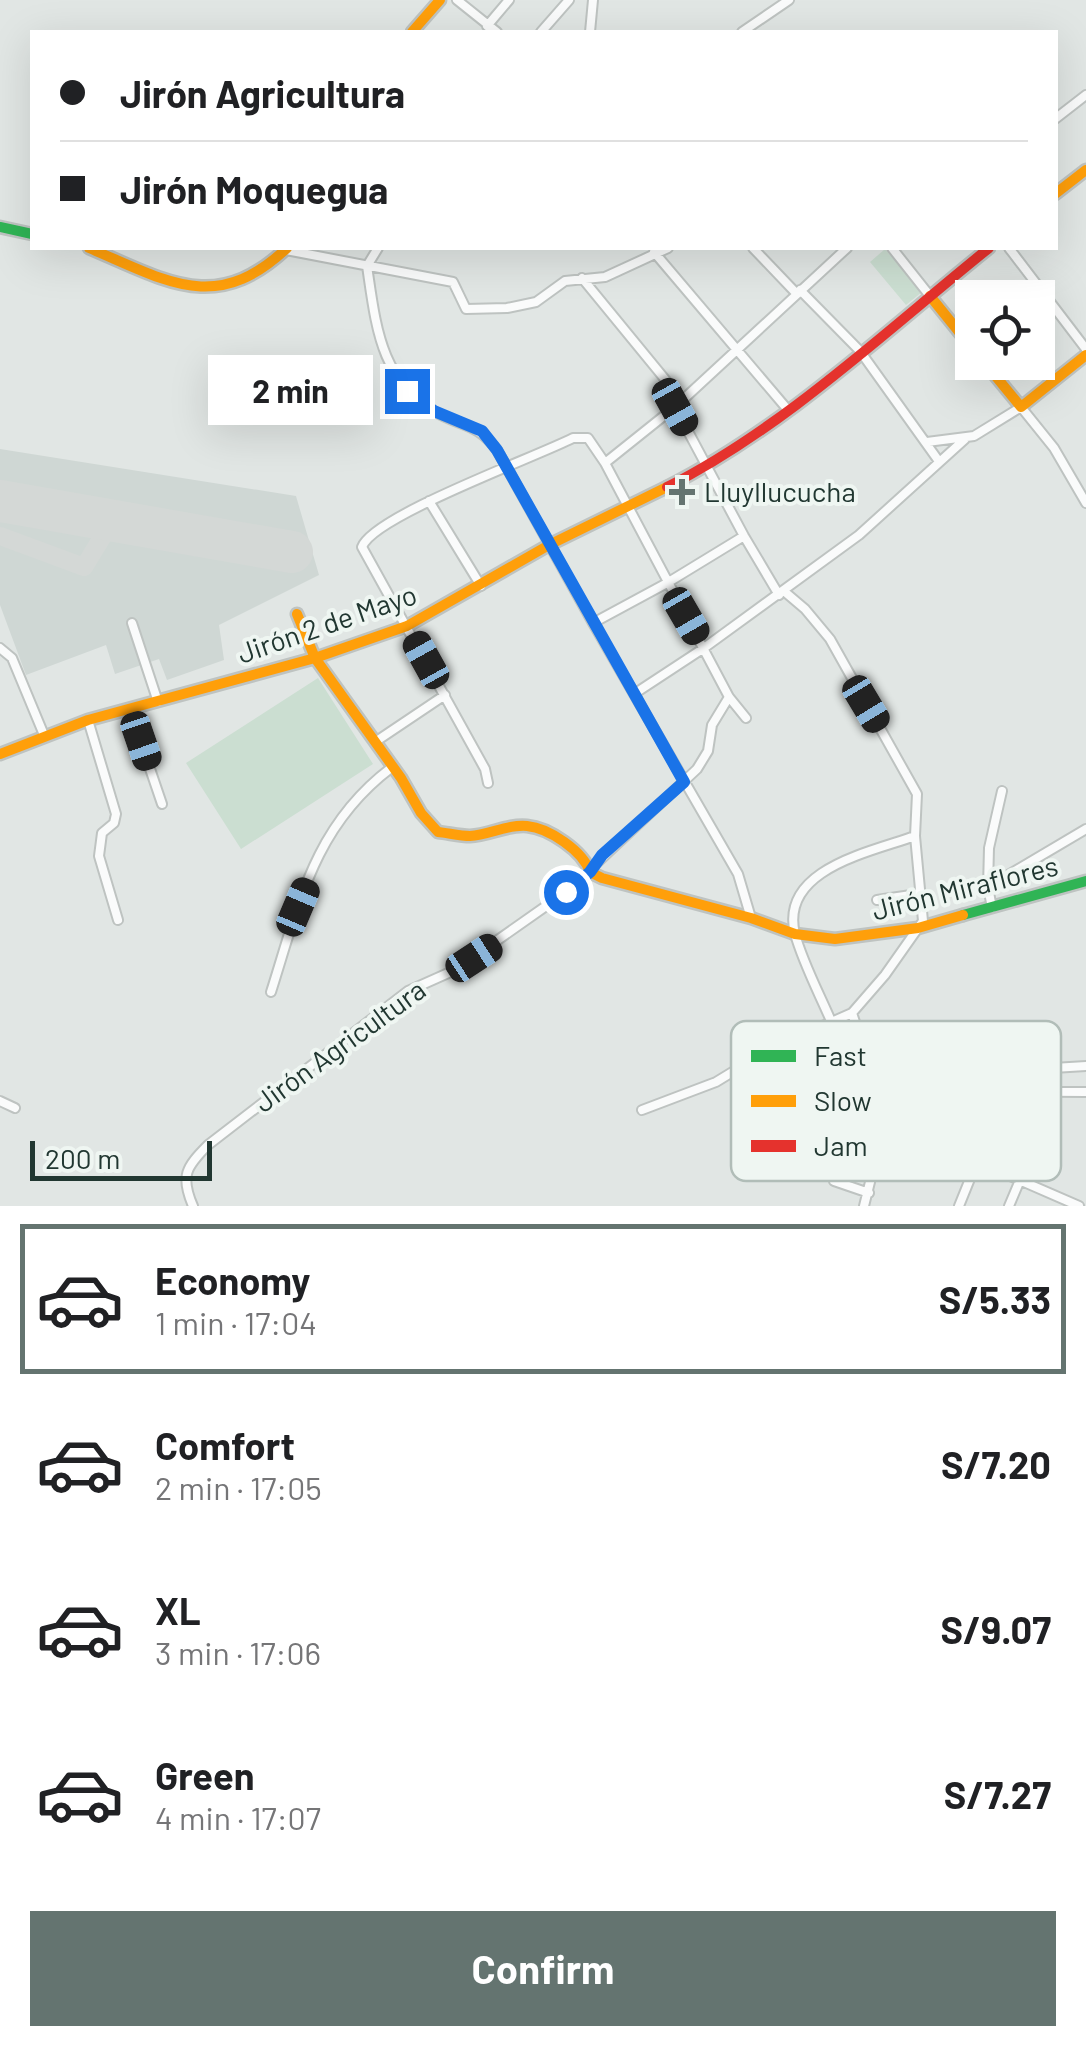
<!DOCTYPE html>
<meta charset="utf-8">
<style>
body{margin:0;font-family:Barlow,sans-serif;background:#f2f2f2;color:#202124;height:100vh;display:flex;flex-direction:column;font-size:38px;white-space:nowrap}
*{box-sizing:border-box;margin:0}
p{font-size:32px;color:#757577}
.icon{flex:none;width:55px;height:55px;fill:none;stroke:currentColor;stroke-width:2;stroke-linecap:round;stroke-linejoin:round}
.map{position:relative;height:1206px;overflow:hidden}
.drawer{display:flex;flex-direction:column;background:#fff;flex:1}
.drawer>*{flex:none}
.banner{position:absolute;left:30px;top:30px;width:1028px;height:220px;border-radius:0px;box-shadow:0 10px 40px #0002;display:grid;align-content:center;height:220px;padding:0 30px;background:#fff}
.tools{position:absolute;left:955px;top:280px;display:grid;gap:20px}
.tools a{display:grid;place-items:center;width:100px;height:100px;border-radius:0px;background:#fff;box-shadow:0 10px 40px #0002;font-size:50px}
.scale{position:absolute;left:30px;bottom:25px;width:182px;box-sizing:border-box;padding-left:10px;border:5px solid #213731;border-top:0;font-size:28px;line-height:35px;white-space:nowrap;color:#213731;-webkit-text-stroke:8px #eff6f2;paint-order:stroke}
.end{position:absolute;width:45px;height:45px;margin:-22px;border:12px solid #1a73e8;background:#fff;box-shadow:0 0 0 5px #fff}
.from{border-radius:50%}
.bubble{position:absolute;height:70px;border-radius:0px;background:#fff;box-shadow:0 10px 40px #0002;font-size:32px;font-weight:700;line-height:70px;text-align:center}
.car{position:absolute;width:30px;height:60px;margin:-30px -15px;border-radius:12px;box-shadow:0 0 8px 2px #0007;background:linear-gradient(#222 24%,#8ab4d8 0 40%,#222 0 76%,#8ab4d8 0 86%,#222 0)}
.banner b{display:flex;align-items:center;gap:35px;height:95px;font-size:38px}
.banner b+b{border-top:2px solid #e0e0e0}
.banner i{width:25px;height:25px;background:#202124}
ul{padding:18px 0 0;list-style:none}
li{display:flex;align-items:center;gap:30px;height:150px;margin:0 20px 15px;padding:0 10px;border:5px solid transparent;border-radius:0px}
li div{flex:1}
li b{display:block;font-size:38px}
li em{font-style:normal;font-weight:700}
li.on{border-color:#647470}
li>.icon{width:90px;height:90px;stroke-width:1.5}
.primary-button{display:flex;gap:20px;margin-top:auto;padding:20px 30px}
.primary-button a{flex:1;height:115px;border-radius:0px;background:#647470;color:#fff;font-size:40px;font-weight:700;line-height:115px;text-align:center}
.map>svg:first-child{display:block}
.built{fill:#cfd7d4}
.green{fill:#cbded1}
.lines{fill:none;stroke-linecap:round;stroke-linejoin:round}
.taxiway{stroke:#d4d8d6;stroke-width:18}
.runway{stroke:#d4d8d6;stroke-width:42}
.street-casing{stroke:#bec3c1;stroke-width:12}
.fast-casing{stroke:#bec3c1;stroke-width:15}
.slow-casing{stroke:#bec3c1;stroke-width:15}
.jam-casing{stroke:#bec3c1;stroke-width:15}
.street{stroke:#fafbfb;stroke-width:8}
.fast{stroke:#30b455;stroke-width:10}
.slow{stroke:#ff9f0a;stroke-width:10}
.jam{stroke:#e5322d;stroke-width:10}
.route{stroke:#1a73e8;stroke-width:12}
.poi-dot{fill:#647470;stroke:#eff6f2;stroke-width:4}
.labels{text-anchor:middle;stroke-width:8;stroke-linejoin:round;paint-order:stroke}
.poi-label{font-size:28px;fill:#213731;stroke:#eff6f2;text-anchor:start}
.street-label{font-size:28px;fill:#213731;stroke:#eff6f2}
.key{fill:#eff6f2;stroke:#b1bdb8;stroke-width:2.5}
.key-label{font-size:28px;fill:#213731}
</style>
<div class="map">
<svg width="1086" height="1206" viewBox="0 0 1086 1206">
<rect width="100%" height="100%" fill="#e1e6e4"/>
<path class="built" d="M 0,449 L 296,496 L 319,575 L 219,625 L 224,660 L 167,680 L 159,659 L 115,674 L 106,645 L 26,675 L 0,605 Z"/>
<path class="green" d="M 885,249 L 922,292 L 906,305 L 870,262 Z
M 318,678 L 373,764 L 241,849 L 186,763 Z"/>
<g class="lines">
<path class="taxiway" d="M 0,536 L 84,567 L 112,521"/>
<path class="runway" d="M 0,501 L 292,552"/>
<defs>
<path id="street" d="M 457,0 L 497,32
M 487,26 L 509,0
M 541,32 L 569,0
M 590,32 L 593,0
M 742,32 L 789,0
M 1055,119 L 1086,95
M 378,248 L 367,266 C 376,326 380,382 439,414 C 466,428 477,424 497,450 L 593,623 L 738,874 L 751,918
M 753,248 L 796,293
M 892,248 L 930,296
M 1009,248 L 1086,349
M 286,250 L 453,282 L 466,309 L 507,308 L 536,302 L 565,281 L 605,277 L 668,248
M 654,252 L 788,410
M 582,278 L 682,400
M 800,290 L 860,351 L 938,460
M 675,407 L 744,536 L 779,595
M 927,442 L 974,436 L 1021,407 L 1054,448 L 1086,503
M 605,463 L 675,407 L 847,248
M 429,501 L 481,586
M 785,592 L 805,609 L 830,639 L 917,794 L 915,836 L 923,921 L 885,975 L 852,1013 L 866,1055 L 880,1115 L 900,1140 L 1001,1172 L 1079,1206
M 132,623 L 158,702
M 593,623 L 667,583 L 744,536
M 0,648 L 12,658 L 44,735
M 634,694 L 704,648 L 859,535 L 965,439
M 130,710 L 162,804
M 88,720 L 116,814 L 114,823 L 102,833 L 99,856 L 118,920
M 375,742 L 445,695
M 488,783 L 485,769 L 362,547 C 373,516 536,457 573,438 L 588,438 L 605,463 L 729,697 L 746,718
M 988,887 L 989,848 L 1002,791
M 877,900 L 918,894
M 992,908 L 988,887 L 1086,829
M 271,992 C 299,904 314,826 391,768
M 831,1021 C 819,993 803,963 795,934 C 779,869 871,852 915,836
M 954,1074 L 957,1086 L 967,1091 L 1086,1092
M 1047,1091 L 1048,1075 L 1053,1068 L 1086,1066
M 0,1101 L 15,1108
M 642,1110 L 716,1082 L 770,1049 L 852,1013
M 834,1181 L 869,1193
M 193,1206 C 180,1176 186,1167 208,1145 L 408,991 L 455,970 L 566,892 L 697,769 L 708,751 L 712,725 L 729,697
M 864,1206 L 880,1142 L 880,1118
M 959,1206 L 976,1164
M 1009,1206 L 1020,1180"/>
<path id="fast" d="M 0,227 L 32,234
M 963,915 L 1086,881"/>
<path id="slow" d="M 412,32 L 440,0
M 1055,194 L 1086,170
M 89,248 C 167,281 216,315 287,248
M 930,296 L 972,348
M 984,362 L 1021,407 L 1086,355
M 297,614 L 315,658 L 401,778 L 421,813 L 438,832 C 448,833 460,836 470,836 C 489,835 508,824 527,826 C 549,828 583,851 590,872 L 602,878 L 751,918 L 795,934 L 835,939 L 918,928 L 963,915
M 0,754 L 88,720 L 315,658 L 407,626 L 549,545 L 667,487"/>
<path id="jam" d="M 667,487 C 784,428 887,330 989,248"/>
</defs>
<use href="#street" class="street-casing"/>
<use href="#fast" class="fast-casing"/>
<use href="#slow" class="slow-casing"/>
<use href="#jam" class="jam-casing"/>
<use href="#street" class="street"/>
<use href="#fast" class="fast"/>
<use href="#slow" class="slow"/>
<use href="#jam" class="jam"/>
</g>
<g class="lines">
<path class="route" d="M 407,391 L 434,411 L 482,431 L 497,450 L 684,782 L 602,855 L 590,872 L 566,892"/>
</g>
<path class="poi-dot" d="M677 477h10v10h10v10h-10v10h-10v-10h-10v-10h10z"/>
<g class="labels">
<g class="poi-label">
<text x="704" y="502">Lluyllucucha</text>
</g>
<g class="street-label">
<text transform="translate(327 624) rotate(-19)" y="10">Jirón 2 de Mayo</text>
<text transform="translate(965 888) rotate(-14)" y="10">Jirón Miraflores</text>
<text transform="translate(340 1046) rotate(-36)" y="10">Jirón Agricultura</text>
</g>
</g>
<rect x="731" y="1021" width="330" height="160" rx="15" class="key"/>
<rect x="751" y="1050" width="45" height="12" fill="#30b455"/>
<rect x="751" y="1095" width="45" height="12" fill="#ff9f0a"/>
<rect x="751" y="1140" width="45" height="12" fill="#e5322d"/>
<g class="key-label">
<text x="814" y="1066">Fast</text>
<text x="814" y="1111">Slow</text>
<text x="814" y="1156">Jam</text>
</g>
</svg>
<div class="tools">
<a><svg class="icon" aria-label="locate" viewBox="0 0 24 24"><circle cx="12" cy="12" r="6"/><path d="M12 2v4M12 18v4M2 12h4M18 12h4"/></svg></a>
</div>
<div class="scale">200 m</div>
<i class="end from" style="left:566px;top:892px"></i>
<i class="end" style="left:407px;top:391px"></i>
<div class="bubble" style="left:208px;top:355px;width:165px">2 min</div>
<i class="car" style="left:675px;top:407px;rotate:151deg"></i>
<i class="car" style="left:686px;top:616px;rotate:150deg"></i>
<i class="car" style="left:426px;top:660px;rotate:331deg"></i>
<i class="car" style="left:866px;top:704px;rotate:149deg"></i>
<i class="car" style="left:141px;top:741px;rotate:161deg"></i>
<i class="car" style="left:298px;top:907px;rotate:23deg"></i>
<i class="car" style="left:474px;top:958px;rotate:57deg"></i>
<div class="banner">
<b><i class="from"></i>Jirón Agricultura</b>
<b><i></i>Jirón Moquegua</b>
</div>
</div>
<section class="drawer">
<ul>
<li class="on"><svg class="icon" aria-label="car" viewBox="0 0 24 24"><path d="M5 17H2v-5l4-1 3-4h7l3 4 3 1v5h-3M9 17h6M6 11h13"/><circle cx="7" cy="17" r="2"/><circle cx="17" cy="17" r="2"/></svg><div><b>Economy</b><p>1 min · 17:04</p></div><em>S/5.33</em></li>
<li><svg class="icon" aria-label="car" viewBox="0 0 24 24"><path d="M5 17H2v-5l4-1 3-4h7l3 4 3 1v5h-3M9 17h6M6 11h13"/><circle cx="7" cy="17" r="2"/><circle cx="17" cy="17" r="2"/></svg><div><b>Comfort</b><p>2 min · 17:05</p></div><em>S/7.20</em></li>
<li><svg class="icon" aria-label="car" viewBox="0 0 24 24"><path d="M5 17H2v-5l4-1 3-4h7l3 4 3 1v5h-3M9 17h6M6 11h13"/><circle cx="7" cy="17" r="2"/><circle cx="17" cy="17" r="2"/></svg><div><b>XL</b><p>3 min · 17:06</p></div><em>S/9.07</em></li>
<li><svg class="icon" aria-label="car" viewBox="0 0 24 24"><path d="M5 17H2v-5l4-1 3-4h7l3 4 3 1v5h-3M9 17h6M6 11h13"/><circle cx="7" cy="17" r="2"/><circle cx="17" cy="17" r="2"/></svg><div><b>Green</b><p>4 min · 17:07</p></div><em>S/7.27</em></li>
</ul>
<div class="primary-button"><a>Confirm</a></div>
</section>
